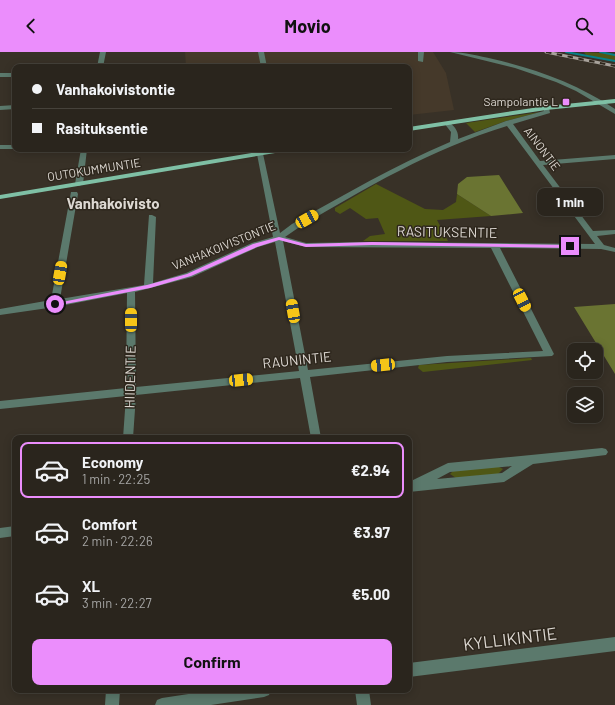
<!DOCTYPE html>
<meta charset="utf-8">
<style>
body{margin:0;font-family:Barlow,sans-serif;background:#322d26;color:#f1f3f6;height:100vh;display:flex;flex-direction:column;font-size:15px;white-space:nowrap}
*{box-sizing:border-box;margin:0}
p{font-size:13px;color:#a5a5a4}
.icon{flex:none;width:22px;height:22px;fill:none;stroke:currentColor;stroke-width:2;stroke-linecap:round;stroke-linejoin:round}
.map{position:relative;flex:1;overflow:hidden}
.side{position:absolute;left:12px;top:383px;width:400px;height:258px;display:flex;flex-direction:column;background:#2a251d;border-radius:8px;box-shadow:0 2px 10px #0003,0 0 0 1px #46423b}
.side>*{flex:none}
.top-card{position:absolute;left:12px;top:12px;width:400px;height:88px;border-radius:8px;box-shadow:0 2px 10px #0003,0 0 0 1px #46423b;display:grid;align-content:center;height:88px;padding:0 20px;background:#2a251d}
.tools{position:absolute;left:567px;top:291px;display:grid;gap:8px}
.tools a{display:grid;place-items:center;width:36px;height:36px;border-radius:8px;background:#2a251d;box-shadow:0 2px 10px #0003,0 0 0 1px #46423b;font-size:20px}
.end{position:absolute;width:18px;height:18px;margin:-9px;border:5px solid #eb8dfc;background:#111;box-shadow:0 0 0 2px #111}
.from{border-radius:50%}
.bubble{position:absolute;height:28px;border-radius:8px;background:#2a251d;box-shadow:0 2px 10px #0003,0 0 0 1px #46423b;font-size:13px;font-weight:700;line-height:28px;text-align:center}
.car{position:absolute;width:12px;height:24px;margin:-12px -6px;border-radius:5px;box-shadow:0 0 3px 1px #0007;background:linear-gradient(#f5c518 24%,#345 0 40%,#f5c518 0 76%,#345 0 86%,#f5c518 0)}
.top-card b{display:flex;align-items:center;gap:14px;height:38px;font-size:15px}
.top-card b+b{border-top:1px solid #46423b}
.top-card i{width:10px;height:10px;background:#f1f3f6}
ul{padding:7px 0 0;list-style:none}
li{display:flex;align-items:center;gap:12px;height:56px;margin:0 8px 6px;padding:0 12px;border:2px solid transparent;border-radius:8px}
li div{flex:1}
li b{display:block;font-size:15px}
li em{font-style:normal;font-weight:700}
li.selected{border-color:#eb8dfc}
li>.icon{width:36px;height:36px;stroke-width:1.5}
.primary-button{display:flex;gap:8px;margin-top:auto;padding:8px 20px}
.primary-button a{flex:1;height:46px;border-radius:8px;background:#eb8dfc;color:#111;font-size:16px;font-weight:700;line-height:46px;text-align:center}
header{display:flex;justify-content:space-between;align-items:center;height:52px;padding:0 20px;background:#eb8dfc;color:#111;font-size:18px;font-weight:700}
.map>svg:first-child{display:block}
.built{fill:#45392a}
.green{fill:#4f5715}
.forest{fill:#6a7432}
.lines{fill:none;stroke-linecap:round;stroke-linejoin:round}
.stream{stroke:#077f86;stroke-width:2}
.minor{fill:#5b796c;fill-rule:evenodd}
.major{fill:#7fc0a5;fill-rule:evenodd}
.rail-casing{stroke:#a8a29b;stroke-width:3}
.rail{stroke:#2e271d;stroke-width:2;stroke-dasharray:5.5;stroke-linecap:butt}
.route{fill:#eb8dfc}
.poi-dot{fill:#eb8dfc;stroke:#2e271d;stroke-width:1.5}
.labels{text-anchor:middle;stroke-width:3;stroke-linejoin:round;paint-order:stroke}
.far-poi-label{font-size:12px;fill:#ddd8d2;stroke:#2e271d;text-anchor:end}
.far-street-label{font-size:12px;fill:#ddd8d2;stroke:#2e271d}
.street-label{font-size:14px;fill:#ddd8d2;stroke:#2e271d}
.far-district-label{font-size:15px;font-weight:bold;fill:#ddd8d2;stroke:#2e271d}
.near-street-label{font-size:17px;fill:#ddd8d2;stroke:#2e271d}
</style>
<header><svg class="icon" aria-label="back" viewBox="0 0 24 24"><path d="M15 5l-7 7 7 7"/></svg>Movio<svg class="icon" aria-label="search" viewBox="0 0 24 24"><circle cx="10" cy="10" r="6"/><path d="M15 15l6 6"/></svg></header>
<div class="map">
<svg width="615" height="653" viewBox="0 0 615 653">
<rect width="100%" height="100%" fill="#383127"/>
<path class="built" d="M 185,0 L 433,0 L 446,21 L 454,58 L 409,63 L 409,15 L 186,15 Z"/>
<path class="green" d="M 584,0 L 615,2 L 615,9 L 586,3 Z
M 540,60 L 506,69 L 475,80 L 466,71 Z
M 376,132 L 425,157 L 443,158 L 456,150 L 457,142 L 491,164 L 437,168 L 448,189 L 363,189 L 370,184 L 385,182 L 378,166 L 366,167 L 350,156 L 340,162 L 335,159 L 335,156 Z
M 531,306 L 532,308 L 423,320 L 418,316 L 419,313 Z
M 495,413 L 503,417 L 498,422 L 456,426 L 450,422 L 454,418 Z"/>
<path class="forest" d="M 499,123 L 523,161 L 491,164 L 457,142 L 458,132 L 467,125 Z
M 615,252 L 615,322 L 574,255 Z"/>
<g class="lines">
<path class="stream" d="M 566,0 L 615,9
M 600,0 L 615,3"/>
<path class="minor" d="M 100,0 L 106,0 L 103,15 L 97,15 Z
M 258,0 L 264,0 L 267,15 L 261,15 Z
M 418,0 L 424,0 L 423,10 L 418,9 Z
M 450,0 C 465,0 479,4 493,7 C 536,17 578,32 615,57 L 615,62 L 576,39 L 556,30 L 515,16 Z
M 0,21 L 15,21 L 15,25 L 0,25 Z
M 15,53 L 15,57 L 0,58 L 0,54 Z
M 546,54 L 549,56 L 550,61 L 513,72 L 540,109 L 615,103 L 615,107 L 543,113 L 593,179 L 615,178 L 615,182 L 597,184 L 604,193 L 615,196 L 615,200 L 601,197 L 500,196 L 554,302 L 552,304 L 447,310 L 310,325 L 321,386 L 311,386 L 300,326 L 136,343 L 133,386 L 123,386 L 126,344 L 0,357 L 0,349 L 126,336 L 127,241 L 55,255 L 0,263 L 0,257 L 51,248 L 71,140 L 77,140 L 78,142 L 60,247 L 144,233 L 149,163 L 152,163 L 156,165 L 153,231 L 186,221 L 252,191 L 273,185 L 256,97 L 262,97 L 280,181 L 292,172 C 344,143 395,113 450,90 L 451,80 L 444,71 L 445,70 L 449,70 C 454,74 459,79 458,87 L 506,69 L 544,59 L 543,56 ZM 507,74 L 595,192 L 372,190 L 306,191 L 285,185 L 298,176 C 365,136 432,97 507,74 ZM 283,189 L 306,195 L 491,196 L 543,299 L 447,304 L 308,318 ZM 275,190 L 299,319 L 136,335 L 135,240 L 192,225 L 258,195 Z
M 0,93 L 15,93 L 15,97 L 0,97 Z
M 81,97 L 87,97 L 83,132 L 79,134 L 75,132 Z
M 602,396 L 606,397 L 608,400 L 606,403 L 533,412 L 504,430 L 409,440 L 409,430 L 448,411 ZM 512,414 L 502,421 L 437,427 L 450,420 Z
M 15,474 L 15,484 L 0,486 L 0,476 Z
M 615,585 L 615,599 L 409,625 L 409,611 Z
M 106,638 L 120,638 L 119,653 L 105,653 Z
M 215,638 L 271,638 L 269,643 L 264,645 L 211,653 L 155,653 L 157,648 L 162,646 Z
M 355,638 L 369,638 L 371,653 L 357,653 Z"/>
<path class="major" d="M 615,47 L 615,51 L 546,58 L 409,79 L 409,75 L 546,54 Z
M 275,97 L 290,97 L 287,99 L 0,147 L 0,143 Z"/>
<defs>
<path id="rail" d="M 546,0 L 615,14"/>
</defs>
<use href="#rail" class="rail-casing"/>
<use href="#rail" class="rail"/>
</g>
<path class="route" d="M 279,185 L 306,192 L 372,190 L 570,193 L 573,194 L 570,196 L 372,193 L 306,195 L 279,188 L 257,195 L 191,224 L 150,236 L 55,254 L 52,252 L 147,233 L 187,222 L 253,192 Z"/>
<rect class="poi-dot" x="562" y="46" width="8" height="8" rx="2"/>
<g class="labels">
<g class="far-poi-label">
<text x="558" y="54">Sampolantie L</text>
</g>
<g class="far-street-label">
<text transform="translate(542 97) rotate(53)" y="4">AINONTIE</text>
<text transform="translate(94 118) rotate(-9)" y="4">OUTOKUMMUNTIE</text>
<text transform="translate(224 194) rotate(-22)" y="4">VANHAKOIVISTONTIE</text>
</g>
<g class="street-label">
<text transform="translate(447 180) rotate(1)" y="5">RASITUKSENTIE</text>
<text transform="translate(297 308) rotate(-6)" y="5">RAUNINTIE</text>
<text transform="translate(130 325) rotate(-89)" y="5">HIIDENTIE</text>
</g>
<g class="far-district-label">
<text x="113" y="157">Vanhakoivisto</text>
</g>
<g class="near-street-label">
<text transform="translate(510 587) rotate(-7)" y="6">KYLLIKINTIE</text>
</g>
</g>
</svg>
<div class="tools">
<a><svg class="icon" aria-label="locate" viewBox="0 0 24 24"><circle cx="12" cy="12" r="6"/><path d="M12 2v4M12 18v4M2 12h4M18 12h4"/></svg></a>
<a><svg class="icon" aria-label="layers" viewBox="0 0 24 24"><path d="M12 4l9 5-9 5-9-5zM3 14l9 5 9-5"/></svg></a>
</div>
<i class="end from" style="left:55px;top:252px"></i>
<i class="end" style="left:570px;top:194px"></i>
<div class="bubble" style="left:537px;top:136px;width:66px">1 min</div>
<i class="car" style="left:307px;top:167px;rotate:61deg"></i>
<i class="car" style="left:60px;top:221px;rotate:10deg"></i>
<i class="car" style="left:522px;top:248px;rotate:153deg"></i>
<i class="car" style="left:293px;top:259px;rotate:350deg"></i>
<i class="car" style="left:131px;top:268px;rotate:0deg"></i>
<i class="car" style="left:383px;top:313px;rotate:264deg"></i>
<i class="car" style="left:241px;top:328px;rotate:84deg"></i>
<div class="top-card">
<b><i class="from"></i>Vanhakoivistontie</b>
<b><i></i>Rasituksentie</b>
</div>
<section class="side">
<ul>
<li class="selected"><svg class="icon" aria-label="car" viewBox="0 0 24 24"><path d="M5 17H2v-5l4-1 3-4h7l3 4 3 1v5h-3M9 17h6M6 11h13"/><circle cx="7" cy="17" r="2"/><circle cx="17" cy="17" r="2"/></svg><div><b>Economy</b><p>1 min · 22:25</p></div><em>€2.94</em></li>
<li><svg class="icon" aria-label="car" viewBox="0 0 24 24"><path d="M5 17H2v-5l4-1 3-4h7l3 4 3 1v5h-3M9 17h6M6 11h13"/><circle cx="7" cy="17" r="2"/><circle cx="17" cy="17" r="2"/></svg><div><b>Comfort</b><p>2 min · 22:26</p></div><em>€3.97</em></li>
<li><svg class="icon" aria-label="car" viewBox="0 0 24 24"><path d="M5 17H2v-5l4-1 3-4h7l3 4 3 1v5h-3M9 17h6M6 11h13"/><circle cx="7" cy="17" r="2"/><circle cx="17" cy="17" r="2"/></svg><div><b>XL</b><p>3 min · 22:27</p></div><em>€5.00</em></li>
</ul>
<div class="primary-button"><a>Confirm</a></div>
</section>
</div>
